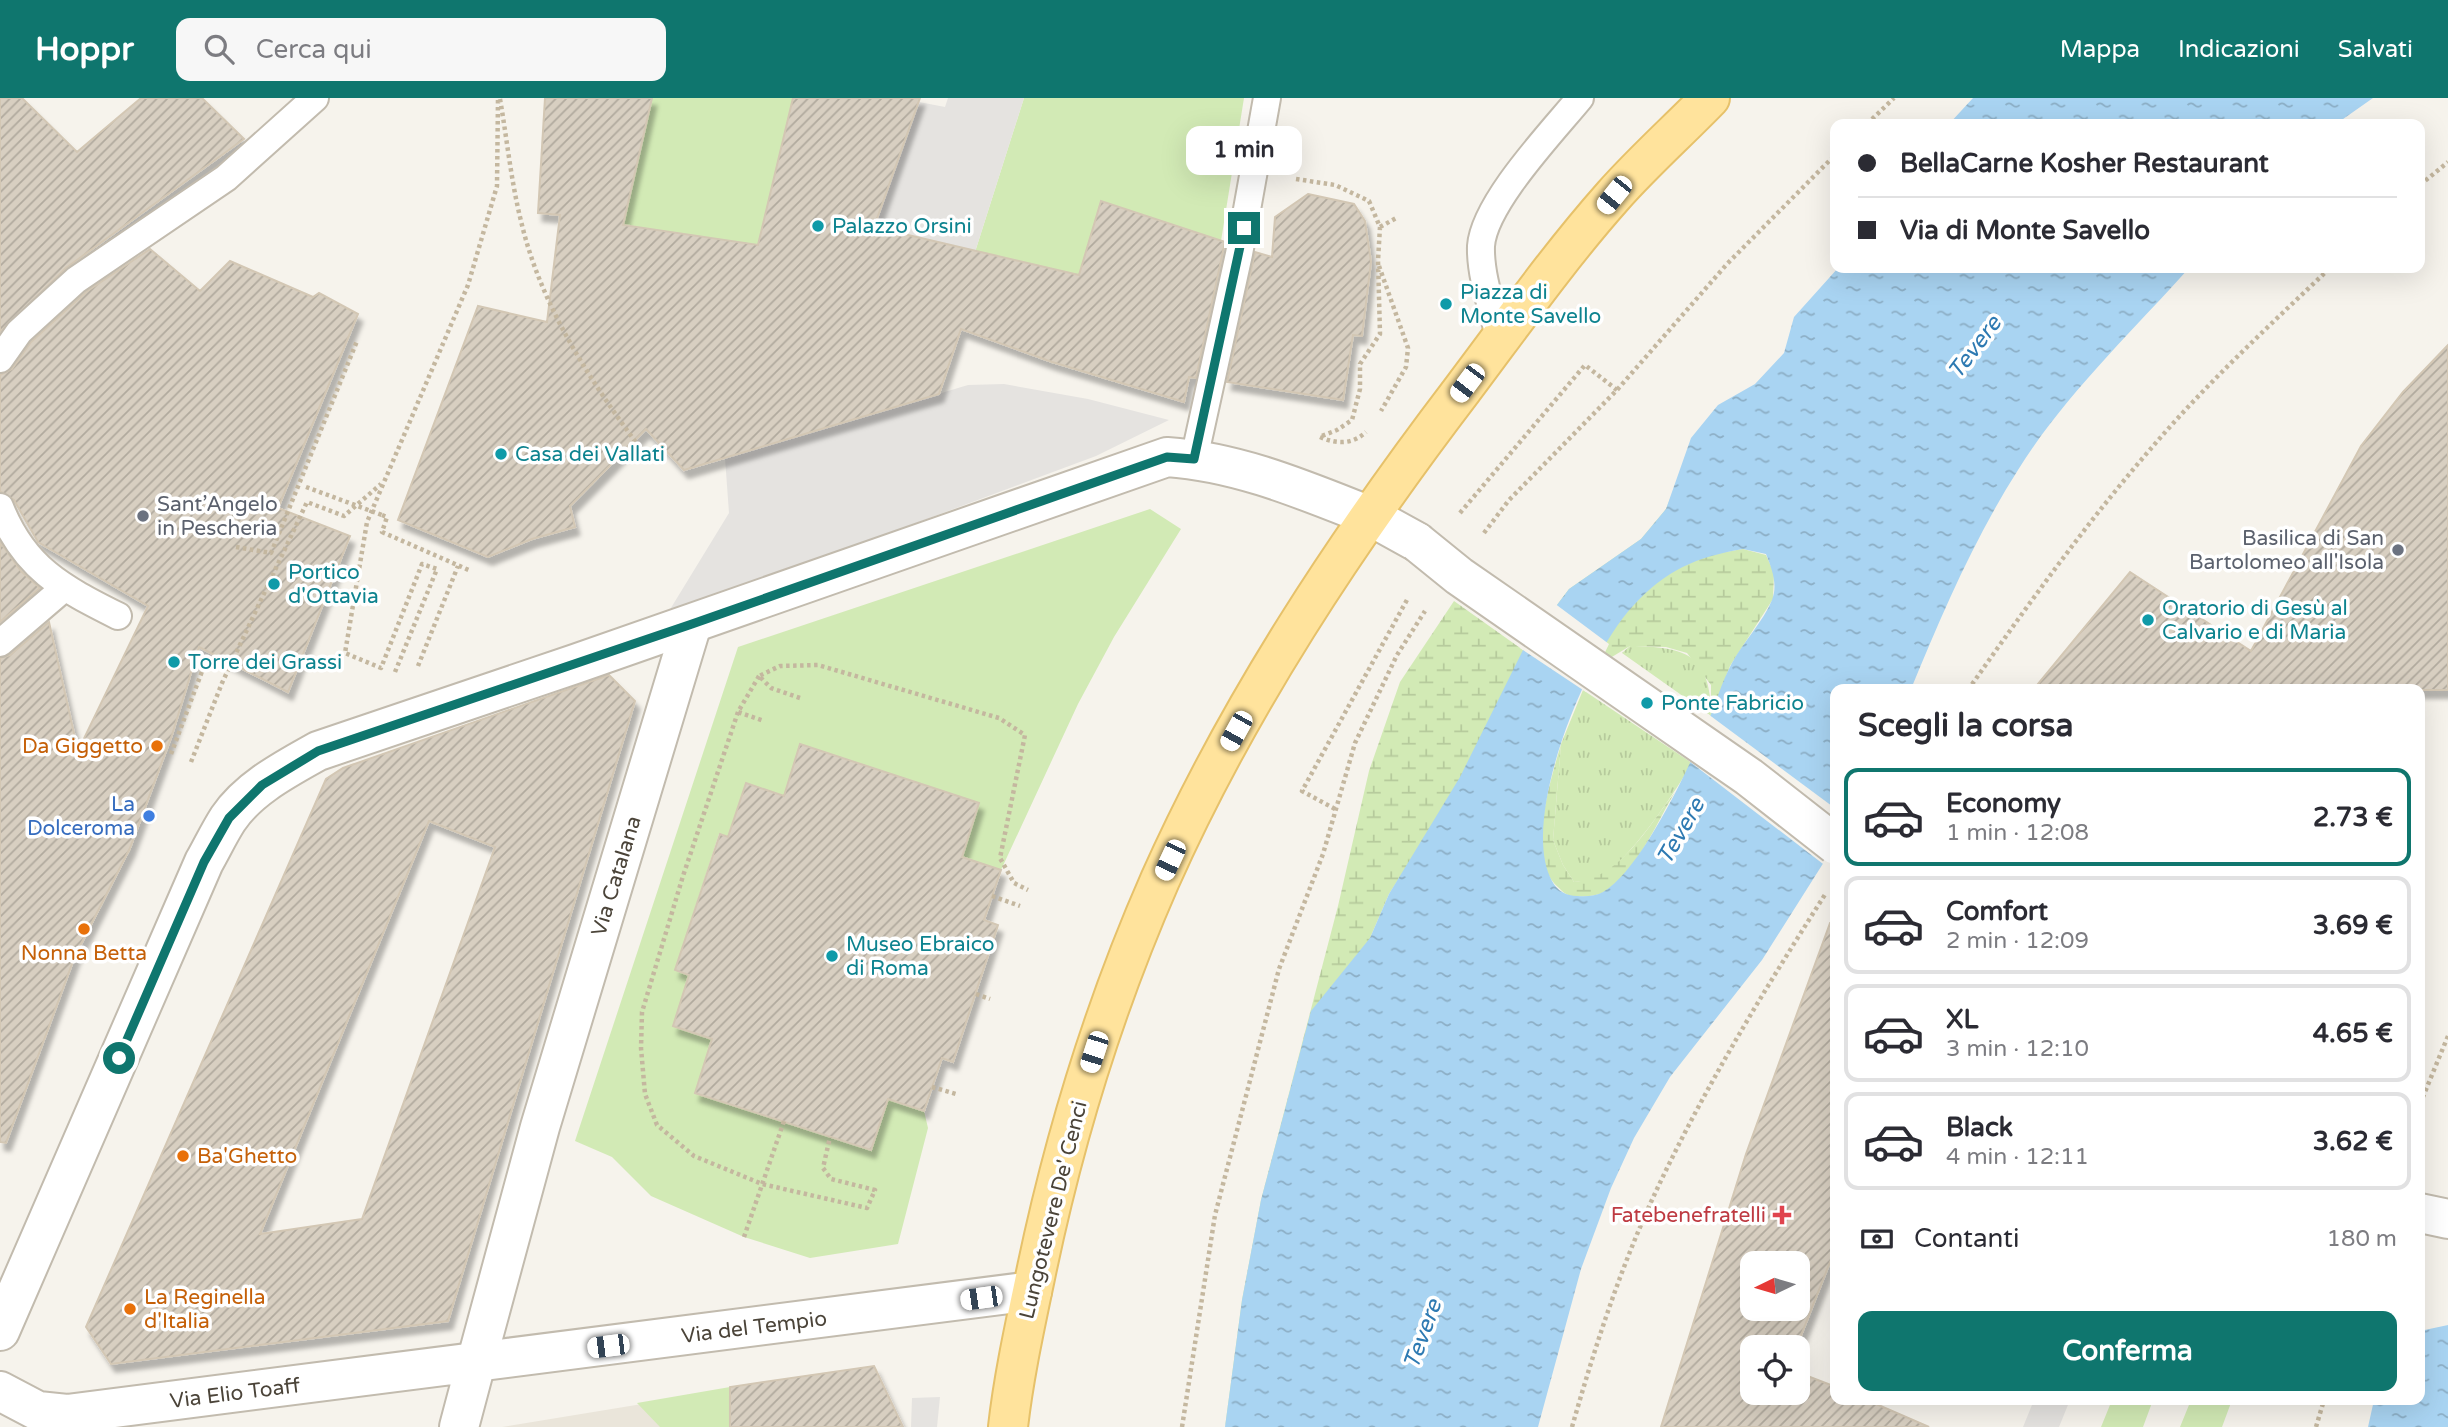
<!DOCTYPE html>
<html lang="it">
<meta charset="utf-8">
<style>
body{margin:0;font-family:"Varela Round",sans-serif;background:#f7f7f7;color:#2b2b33;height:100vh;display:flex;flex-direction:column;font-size:26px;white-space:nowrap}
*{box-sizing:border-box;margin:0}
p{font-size:23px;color:#7c7c81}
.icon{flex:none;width:38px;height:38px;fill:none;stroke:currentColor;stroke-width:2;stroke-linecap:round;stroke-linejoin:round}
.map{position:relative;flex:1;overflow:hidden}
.sheet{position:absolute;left:1830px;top:586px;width:595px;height:721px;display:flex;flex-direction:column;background:#fff;border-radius:14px;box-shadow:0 7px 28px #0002}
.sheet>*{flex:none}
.top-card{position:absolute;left:1830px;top:21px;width:595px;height:154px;border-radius:14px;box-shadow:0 7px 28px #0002;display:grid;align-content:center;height:154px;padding:0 28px;background:#fff}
.needle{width:46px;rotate:265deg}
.tools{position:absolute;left:1740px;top:1153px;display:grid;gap:14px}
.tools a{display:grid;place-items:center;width:70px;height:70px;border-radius:14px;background:#fff;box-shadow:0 7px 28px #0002;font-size:35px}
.end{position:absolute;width:32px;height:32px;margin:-16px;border:9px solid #0f766e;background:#fff;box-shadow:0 0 0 4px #fff}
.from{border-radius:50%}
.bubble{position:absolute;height:49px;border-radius:14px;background:#fff;box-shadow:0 7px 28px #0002;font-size:23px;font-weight:700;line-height:49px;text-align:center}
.car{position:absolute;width:21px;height:42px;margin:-21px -10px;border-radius:9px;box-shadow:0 0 5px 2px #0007;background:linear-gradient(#fff 24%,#345 0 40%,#fff 0 76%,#345 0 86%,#fff 0)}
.top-card b{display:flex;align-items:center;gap:24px;height:66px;font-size:26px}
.top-card b+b{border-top:2px solid #e1e1e2}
.top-card i{width:18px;height:18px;background:#2b2b33}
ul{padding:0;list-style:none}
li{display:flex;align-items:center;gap:21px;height:98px;margin:0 14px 10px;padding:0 14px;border:4px solid #e1e1e2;border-radius:14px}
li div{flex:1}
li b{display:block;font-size:26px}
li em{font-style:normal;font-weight:700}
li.current{border-color:#0f766e}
li>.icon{width:63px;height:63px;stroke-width:1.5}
h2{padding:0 28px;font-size:32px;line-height:84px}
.pay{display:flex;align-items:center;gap:18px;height:77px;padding:0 28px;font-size:26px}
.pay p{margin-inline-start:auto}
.cta{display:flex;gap:14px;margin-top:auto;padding:14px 28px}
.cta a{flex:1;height:80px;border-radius:14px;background:#0f766e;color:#fff;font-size:28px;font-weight:700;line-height:80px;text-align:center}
header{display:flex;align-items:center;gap:42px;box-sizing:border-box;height:98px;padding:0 35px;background:#0f766e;color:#fff}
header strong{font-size:33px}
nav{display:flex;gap:38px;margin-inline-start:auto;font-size:24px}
.search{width:490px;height:63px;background:#f7f7f7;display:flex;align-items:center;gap:18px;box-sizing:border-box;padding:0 24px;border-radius:14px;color:#7c7c81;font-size:26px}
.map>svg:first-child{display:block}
.residential{fill:#eae5da}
.grass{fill:url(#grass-tufts)}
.wetland{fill:url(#wetland-marsh)}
.garden{fill:#d2eab5}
.parking{fill:#e5e3e0}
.water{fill:url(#water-ripples);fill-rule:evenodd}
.pier{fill:#f6f3ec}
.building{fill:url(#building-hatch);stroke:#d3c7b4;stroke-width:2;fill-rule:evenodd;filter:url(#shadow)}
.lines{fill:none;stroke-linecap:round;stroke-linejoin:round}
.service-casing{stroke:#c2bbae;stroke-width:30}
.pedestrian-casing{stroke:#c2bbae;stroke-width:42}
.minor-casing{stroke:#c2bbae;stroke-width:42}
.primary-casing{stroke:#e6c16a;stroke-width:42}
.path{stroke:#c4b79f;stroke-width:4.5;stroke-dasharray:3.5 3.5;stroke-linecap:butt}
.service{stroke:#fff;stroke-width:26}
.pedestrian{stroke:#fff;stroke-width:38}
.minor{stroke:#fff;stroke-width:38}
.primary{stroke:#ffe39c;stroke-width:38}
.pedestrian-bridge-casing{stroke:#c2bbae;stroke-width:42;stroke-linecap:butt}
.path-bridge{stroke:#c4b79f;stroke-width:4.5;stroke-dasharray:3.5 3.5;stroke-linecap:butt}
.pedestrian-bridge{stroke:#fff;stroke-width:38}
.route{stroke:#0f766e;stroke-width:9}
.culture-dot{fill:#0f9aa8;stroke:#fff;stroke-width:2.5}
.worship-dot{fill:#6b7280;stroke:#fff;stroke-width:2.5}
.food-dot{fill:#e8710a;stroke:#fff;stroke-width:2.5}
.shop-dot{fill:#3f7fe0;stroke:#fff;stroke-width:2.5}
.health-dot{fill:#e0444e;stroke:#fff;stroke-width:2.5}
.labels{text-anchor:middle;stroke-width:7;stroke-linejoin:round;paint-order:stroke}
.culture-label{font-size:21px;fill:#0d838f;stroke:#fff;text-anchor:start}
.worship-label{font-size:21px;fill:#5b616d;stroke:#fff;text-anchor:start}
.food-label{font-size:21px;fill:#c56008;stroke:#fff;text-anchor:start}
.shop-label{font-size:21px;fill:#366cbe;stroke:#fff;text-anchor:end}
.street-label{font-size:21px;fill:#4b4439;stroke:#fff}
.health-label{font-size:21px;fill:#be3a42;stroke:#fff;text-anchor:end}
.water-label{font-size:23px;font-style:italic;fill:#2e7ab2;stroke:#fff}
</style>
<header>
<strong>Hoppr</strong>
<div class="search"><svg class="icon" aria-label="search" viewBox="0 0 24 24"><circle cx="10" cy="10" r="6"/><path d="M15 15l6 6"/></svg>Cerca qui</div>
<nav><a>Mappa</a><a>Indicazioni</a><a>Salvati</a></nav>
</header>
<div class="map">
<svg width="2448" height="1329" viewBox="0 0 2448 1329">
<defs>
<pattern id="grass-tufts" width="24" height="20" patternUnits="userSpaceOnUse" patternTransform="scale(1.75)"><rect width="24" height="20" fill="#d2eab5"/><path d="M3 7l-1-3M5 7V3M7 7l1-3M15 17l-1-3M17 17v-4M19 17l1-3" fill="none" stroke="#b6ca9c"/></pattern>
<pattern id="wetland-marsh" width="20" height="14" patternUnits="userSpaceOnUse" patternTransform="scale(1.75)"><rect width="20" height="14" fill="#d2eab5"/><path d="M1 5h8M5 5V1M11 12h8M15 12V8" fill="none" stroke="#b6ca9c"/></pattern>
<pattern id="water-ripples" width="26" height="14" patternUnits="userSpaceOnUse" patternTransform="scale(1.75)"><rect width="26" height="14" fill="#a9d4f2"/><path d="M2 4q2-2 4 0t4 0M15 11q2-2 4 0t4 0" fill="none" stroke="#8caec5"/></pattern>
<pattern id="building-hatch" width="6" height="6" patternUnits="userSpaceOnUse" patternTransform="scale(1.75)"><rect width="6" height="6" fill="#d8cfc1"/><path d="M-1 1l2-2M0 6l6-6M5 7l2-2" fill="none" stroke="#b1aa9e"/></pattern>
<filter id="shadow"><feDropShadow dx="4.5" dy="8" stdDeviation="2" flood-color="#0004"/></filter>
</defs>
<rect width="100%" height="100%" fill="#f6f3ec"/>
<path class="residential" d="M 874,1268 L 897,1316 L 896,1329 L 502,1329 Z"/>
<path class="grass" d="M 1630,548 C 1685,549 1711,555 1711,618 L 1622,555 Z
M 1583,592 L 1692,665 C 1674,696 1628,766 1596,781 C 1590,784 1581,783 1574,784 L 1563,767 L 1553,742 L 1561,646 Z"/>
<path class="wetland" d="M 1679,379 L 1677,412 L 1514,600 L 1389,796 L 1370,840 L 1225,1329 L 1242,1202 L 1261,1102 L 1338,808 L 1369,673 L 1400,584 L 1454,503 L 1523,552 L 1569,491 L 1641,441 L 1666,411 Z
M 1743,451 L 1766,457 L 1774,475 L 1773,501 L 1730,568 L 1711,618 L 1711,587 L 1687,555 L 1666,549 L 1630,548 L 1592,571 C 1607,531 1650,481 1690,463 C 1706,456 1726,454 1743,451 Z
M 1561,646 L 1553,742 L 1563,767 L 1574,784 C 1620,781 1649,727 1675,694 C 1656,726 1637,773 1604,794 C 1594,799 1583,799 1572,798 C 1566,797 1564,795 1559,790 C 1524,761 1551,682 1561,646 Z"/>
<path class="garden" d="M 652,0 L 793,0 L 758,147 L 623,127 Z
M 1024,0 L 1244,0 L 1221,143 L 1102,103 L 1079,177 L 975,154 Z
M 1150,411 L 1181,431 L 1114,539 L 1078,606 L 1001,772 L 962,759 L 979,705 L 800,646 L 784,698 L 728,739 L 719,736 L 675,872 L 689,877 L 673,928 L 712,941 L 871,1052 L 888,1001 L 924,1013 L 928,1030 L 898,1146 L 810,1160 L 744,1139 L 651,1098 L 612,1059 L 575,1043 L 738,549 Z
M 730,1289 L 730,1329 L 660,1329 L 637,1305 Z
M 2112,1302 L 2153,1302 L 2143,1329 L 2101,1329 Z
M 2191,1302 L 2232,1302 L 2222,1329 L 2180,1329 Z"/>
<path class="parking" d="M 948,0 L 1024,0 L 975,154 L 874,129 L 919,4 L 945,9 Z
M 1004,286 L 1088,301 L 1169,322 L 1096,358 L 666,518 L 729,415 L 725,360 L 968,287 Z
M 940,1299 L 937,1329 L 911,1329 L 912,1300 Z
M 2034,1302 L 2070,1302 L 2059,1329 L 2023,1329 Z"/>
<path class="water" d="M 1973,0 L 2373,0 L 2336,26 L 1949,26 Z
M 1838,170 L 2189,170 C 2131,235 2064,298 2018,372 C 1974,441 1942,516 1911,591 L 1836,592 L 1836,745 L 1762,862 L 1670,979 L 1634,1040 L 1611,1090 L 1581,1171 L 1538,1329 L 1225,1329 L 1242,1202 L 1261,1102 L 1311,913 L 1370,840 L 1389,796 L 1460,679 L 1523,552 L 1569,491 L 1641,441 L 1666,411 L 1691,340 L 1718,307 L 1755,286 L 1784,255 L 1794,219 ZM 1743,451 L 1766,456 C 1772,471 1778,487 1772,502 C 1763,524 1743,544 1732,565 C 1721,585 1715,608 1706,629 C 1689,670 1641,772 1603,794 C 1596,798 1586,799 1577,798 C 1567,798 1557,793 1552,783 C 1518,721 1588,555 1633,508 C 1666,472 1696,459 1743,451 Z
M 2448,1227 L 2448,1329 L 2368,1329 L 2374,1302 L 2420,1302 L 2420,1233 Z"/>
<path class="pier" d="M 1554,505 L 1609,546 L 1586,594 L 1520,550 Z
M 1708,616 L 1836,711 L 1836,753 L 1827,769 L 1689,663 Z"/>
<path class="building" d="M 0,0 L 22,0 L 77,54 L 141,0 L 202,0 L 244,41 L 66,170 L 0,234 Z
M 545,0 L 652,0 L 623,127 L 758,147 L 793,0 L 920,0 L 874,129 L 1079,177 L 1101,103 L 1225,144 L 1196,280 L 1189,279 L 1184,304 L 1052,264 L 961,231 L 939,296 L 684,372 L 646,331 L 570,408 L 575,429 L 532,441 L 488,459 L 398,422 L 478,208 L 547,224 L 560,117 L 538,115 Z
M 1308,96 L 1354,106 L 1365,123 L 1371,164 L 1362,238 L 1353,237 L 1343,302 L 1227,284 L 1255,154 L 1272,159 L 1275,119 Z
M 150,151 L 200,193 L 230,163 L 313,199 L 319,195 L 358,216 L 278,410 L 350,438 L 288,594 L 199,549 L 172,637 L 130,750 L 75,858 L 6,1045 L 0,1044 L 0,560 L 10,557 L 49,524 L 78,653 L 148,508 L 38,444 L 14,402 L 0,393 L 0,277 L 12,271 L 31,244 L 86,194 Z
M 2448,247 L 2448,592 L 2033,592 L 2130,474 L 2251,553 L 2361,348 L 2403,294 Z
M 0,444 L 21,473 L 40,490 L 0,524 Z
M 609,577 L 635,603 L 448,1223 L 111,1266 L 86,1229 L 326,681 L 343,670 ZM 429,723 L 495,749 L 362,1121 L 260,1136 Z
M 800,646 L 979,705 L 962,759 L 1001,772 L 984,822 L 998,827 L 953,964 L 942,960 L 924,1013 L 888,1001 L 871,1052 L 695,995 L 712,941 L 673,928 L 689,877 L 675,872 L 720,736 L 728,739 L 746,685 L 784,698 Z
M 1830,825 L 1836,826 L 1836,1149 L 1796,1250 L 1752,1250 L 1752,1295 L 1797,1295 L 1797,1274 L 1836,1289 L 1836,1302 L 1867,1302 L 1929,1329 L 1661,1329 L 1746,1056 ZM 1752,1166 L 1797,1166 L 1797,1211 L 1752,1211 Z
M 874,1268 L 903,1329 L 730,1329 L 730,1289 Z"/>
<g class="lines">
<defs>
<path id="service" d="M 1499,238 C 1492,210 1480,177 1481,148 C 1484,105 1553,33 1580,0
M 0,261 L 19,234 L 76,182 L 226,80 L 315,0
M 1194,361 L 1239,156 L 1267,0
M 0,409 C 24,470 62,490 118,518
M 0,545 L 63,491"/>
<path id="pedestrian" d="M 1370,418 L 1417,444
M 476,1265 L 540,1029 L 692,526"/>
<path id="minor" d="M 2420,1115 L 2448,1121
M 0,1233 L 204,764 C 212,750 219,735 228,721 C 249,690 286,671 318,653 L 575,566 L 1167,359 C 1239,364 1304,392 1370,418
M 0,1293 L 38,1313 L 67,1316 L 1032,1193
M 459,1329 L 476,1265"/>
<path id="primary" d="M 1008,1329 C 1014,1276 1026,1223 1037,1170 C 1065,1037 1105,907 1160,782 C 1238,607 1346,444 1462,292 C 1511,227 1558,160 1613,98 C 1643,64 1678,33 1710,0"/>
</defs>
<use href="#service" class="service-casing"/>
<use href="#pedestrian" class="pedestrian-casing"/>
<use href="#minor" class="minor-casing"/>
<use href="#primary" class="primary-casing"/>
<path class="path" d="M 500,1 C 507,41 511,83 521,123 C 541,209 591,284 643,354
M 1867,26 L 1894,0
M 1296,81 L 1335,87 L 1369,103 L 1380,129 L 1378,163 L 1380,236 L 1360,266 L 1360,291 L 1352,322 L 1337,332 L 1319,339
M 2420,87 L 2448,64
M 1380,129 L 1398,119
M 1379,168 L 1408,250 L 1406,269 L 1381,313
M 1320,339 C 1336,346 1352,347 1366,334
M 1460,415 L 1585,267 L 1617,292
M 382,417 L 387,419 L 382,434 L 471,473
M 1484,435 L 1509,402 L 1617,292 L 1727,166 L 1836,56
M 236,449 L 271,455 L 357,243
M 418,568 L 458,468
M 395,574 L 437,471 L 422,466 L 381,570 L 345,555 L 367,424 L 468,187 L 497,88 L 498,0
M 759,578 L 738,614 L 764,623
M 1968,592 C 2027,508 2087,424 2154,347 C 2208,284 2270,227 2330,170
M 800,600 L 771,590 L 759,578 L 780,568 L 818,567 L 999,620 L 1025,637 L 1000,760 L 1014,785 L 1028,792
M 738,614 L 683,778 L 642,914 L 641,950 L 645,996 L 657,1027 L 694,1058 L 762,1086 L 867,1110 L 875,1092 L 831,1081 L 823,1070 L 830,1039
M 171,656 L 204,568
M 191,664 L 222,585 L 307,404 L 344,418 L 381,386
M 1335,711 L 1302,693 L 1408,500
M 992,798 L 1020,808
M 976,896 L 990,901
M 932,989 L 956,996
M 2420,1006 L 2448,938
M 744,1139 L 784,1023
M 1182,1329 L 1215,1117 L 1279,871 L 1323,756 L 1355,645 L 1397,557 L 1425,513
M 1572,1329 C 1594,1252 1618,1177 1651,1104 C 1700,997 1763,894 1826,795
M 2316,1329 L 2324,1302"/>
<use href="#service" class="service"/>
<use href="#pedestrian" class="pedestrian"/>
<use href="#minor" class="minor"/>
<use href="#primary" class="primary"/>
<defs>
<path id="pedestrian-bridge" d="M 1417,444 L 1459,478 L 1749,679 L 1836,747"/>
</defs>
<use href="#pedestrian-bridge" class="pedestrian-bridge-casing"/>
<path class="path-bridge" d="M 306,389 L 382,417"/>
<use href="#pedestrian-bridge" class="pedestrian-bridge"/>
</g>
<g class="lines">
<path class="route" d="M 119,960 L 204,764 L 229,720 L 262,687 L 318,653 L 692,526 L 1167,359 L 1194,361 L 1244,130"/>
</g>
<g class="culture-dot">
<circle cx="818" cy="128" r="7"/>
<circle cx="1446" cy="206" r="7"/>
<circle cx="501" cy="356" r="7"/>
<circle cx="274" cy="486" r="7"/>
<circle cx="2148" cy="522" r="7"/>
<circle cx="174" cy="564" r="7"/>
<circle cx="1647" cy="605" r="7"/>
<circle cx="832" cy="858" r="7"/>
</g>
<g class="worship-dot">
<circle cx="143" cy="418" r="7"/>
<circle cx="2398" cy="452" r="7"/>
</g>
<g class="food-dot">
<circle cx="157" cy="648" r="7"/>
<circle cx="84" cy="831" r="7"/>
<circle cx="183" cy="1058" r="7"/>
<circle cx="130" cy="1211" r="7"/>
</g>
<circle class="shop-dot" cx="149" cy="718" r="7"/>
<path class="health-dot" d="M1778.5 1106.5h7v7h7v7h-7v7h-7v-7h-7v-7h7z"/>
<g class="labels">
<g class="culture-label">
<text x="832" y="135">Palazzo Orsini</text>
<text x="1460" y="201">Piazza di<tspan x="1460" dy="24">Monte Savello</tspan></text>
<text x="515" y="363">Casa dei Vallati</text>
<text x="288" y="481">Portico<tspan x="288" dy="24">d'Ottavia</tspan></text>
<text x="2162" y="517">Oratorio di Gesù al<tspan x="2162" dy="24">Calvario e di Maria</tspan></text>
<text x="188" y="571">Torre dei Grassi</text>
<text x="1661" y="612">Ponte Fabricio</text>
<text x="846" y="853">Museo Ebraico<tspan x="846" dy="24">di Roma</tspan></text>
</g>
<g class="worship-label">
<text x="157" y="413">Sant’Angelo<tspan x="157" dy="24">in Pescheria</tspan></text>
<text x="2384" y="447" text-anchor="end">Basilica di San<tspan x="2384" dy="24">Bartolomeo all'Isola</tspan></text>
</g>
<g class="food-label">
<text x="143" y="655" text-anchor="end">Da Giggetto</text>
<text x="84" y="862" text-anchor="middle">Nonna Betta</text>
<text x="197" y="1065">Ba'Ghetto</text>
<text x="144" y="1206">La Reginella<tspan x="144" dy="24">d'Italia</tspan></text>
</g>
<g class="shop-label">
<text x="135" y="713">La<tspan x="135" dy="24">Dolceroma</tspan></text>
</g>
<g class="street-label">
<text transform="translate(616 778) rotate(-73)" y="7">Via Catalana</text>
<text transform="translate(1053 1112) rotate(-76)" y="7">Lungotevere De' Cenci</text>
<text transform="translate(754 1229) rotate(-7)" y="7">Via del Tempio</text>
<text transform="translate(235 1295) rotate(-7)" y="7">Via Elio Toaff</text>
</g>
<g class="health-label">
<text x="1766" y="1124">Fatebenefratelli</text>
</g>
<g class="water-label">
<text transform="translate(1974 249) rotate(-53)" y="8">Tevere</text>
<text transform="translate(1680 733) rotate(-60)" y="8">Tevere</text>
<text transform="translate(1422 1236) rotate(-70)" y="8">Tevere</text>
</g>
</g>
</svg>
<div class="tools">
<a><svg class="needle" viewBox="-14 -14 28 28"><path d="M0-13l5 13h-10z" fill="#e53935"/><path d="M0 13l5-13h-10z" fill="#7c7c81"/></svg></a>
<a><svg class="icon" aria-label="locate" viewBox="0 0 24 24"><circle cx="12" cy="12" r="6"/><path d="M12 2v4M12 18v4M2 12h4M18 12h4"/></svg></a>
</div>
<i class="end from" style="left:119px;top:960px"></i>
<i class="end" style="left:1244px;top:130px"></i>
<div class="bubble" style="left:1186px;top:28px;width:116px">1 min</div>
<i class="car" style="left:1614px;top:97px;rotate:219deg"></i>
<i class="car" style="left:1467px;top:285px;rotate:217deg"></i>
<i class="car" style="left:1236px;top:633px;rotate:209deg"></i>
<i class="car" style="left:1170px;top:762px;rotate:205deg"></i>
<i class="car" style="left:1094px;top:954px;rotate:198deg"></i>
<i class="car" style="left:981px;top:1200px;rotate:262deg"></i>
<i class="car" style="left:608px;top:1248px;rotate:263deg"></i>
<div class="top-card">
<b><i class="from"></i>BellaCarne Kosher Restaurant</b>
<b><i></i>Via di Monte Savello</b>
</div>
<section class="sheet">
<h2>Scegli la corsa</h2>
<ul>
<li class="current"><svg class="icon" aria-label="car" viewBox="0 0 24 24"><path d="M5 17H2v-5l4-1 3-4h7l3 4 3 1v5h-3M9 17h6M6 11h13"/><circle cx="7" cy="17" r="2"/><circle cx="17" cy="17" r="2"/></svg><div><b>Economy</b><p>1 min · 12:08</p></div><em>2.73 €</em></li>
<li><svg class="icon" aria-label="car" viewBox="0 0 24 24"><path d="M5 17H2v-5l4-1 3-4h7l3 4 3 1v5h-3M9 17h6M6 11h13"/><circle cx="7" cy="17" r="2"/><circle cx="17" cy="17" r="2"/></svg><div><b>Comfort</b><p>2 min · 12:09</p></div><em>3.69 €</em></li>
<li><svg class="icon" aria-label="car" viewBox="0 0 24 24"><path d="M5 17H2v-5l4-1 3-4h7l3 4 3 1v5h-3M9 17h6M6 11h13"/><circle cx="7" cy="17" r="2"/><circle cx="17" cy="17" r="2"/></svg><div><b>XL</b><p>3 min · 12:10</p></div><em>4.65 €</em></li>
<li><svg class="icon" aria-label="car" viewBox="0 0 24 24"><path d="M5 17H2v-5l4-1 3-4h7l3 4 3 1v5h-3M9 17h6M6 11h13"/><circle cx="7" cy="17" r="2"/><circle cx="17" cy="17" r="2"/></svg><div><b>Black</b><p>4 min · 12:11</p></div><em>3.62 €</em></li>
</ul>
<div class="pay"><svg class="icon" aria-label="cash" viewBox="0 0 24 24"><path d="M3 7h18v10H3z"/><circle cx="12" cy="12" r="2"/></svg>Contanti<p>180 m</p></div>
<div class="cta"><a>Conferma</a></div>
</section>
</div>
